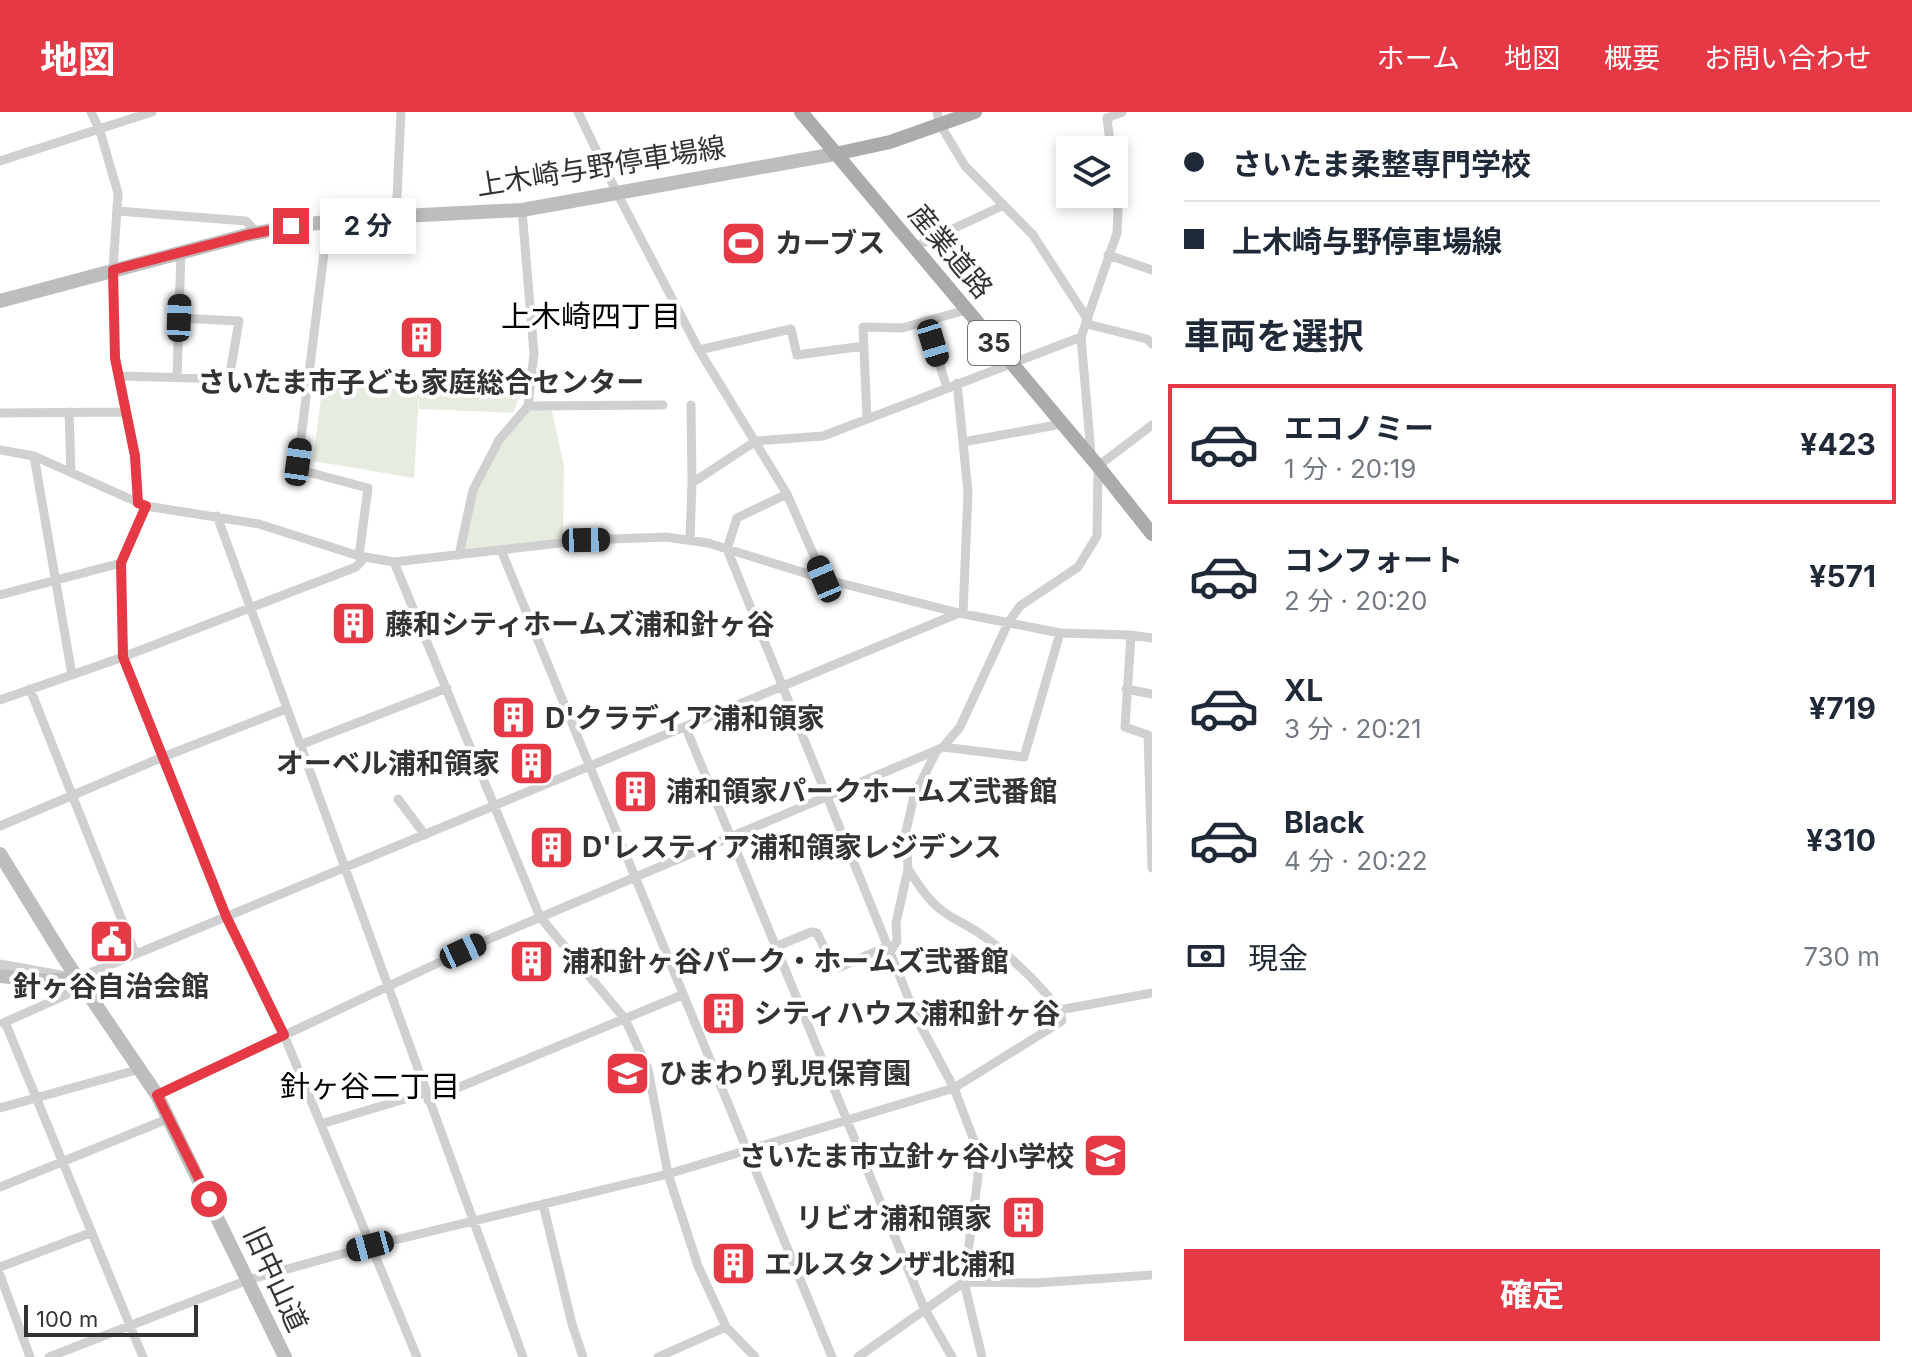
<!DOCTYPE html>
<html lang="ja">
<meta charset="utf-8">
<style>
body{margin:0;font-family:Inter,"Noto Sans JP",sans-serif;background:#f6f6f7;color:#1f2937;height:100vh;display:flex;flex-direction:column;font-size:30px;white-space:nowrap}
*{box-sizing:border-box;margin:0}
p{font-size:26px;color:#747a83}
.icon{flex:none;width:44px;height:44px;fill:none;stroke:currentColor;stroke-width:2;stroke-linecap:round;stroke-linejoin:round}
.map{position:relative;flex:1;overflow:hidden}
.details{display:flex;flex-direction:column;background:#fff;width:760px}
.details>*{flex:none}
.banner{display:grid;align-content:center;height:176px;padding:0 32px;background:#fff}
.tools{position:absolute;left:1056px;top:24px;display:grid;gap:16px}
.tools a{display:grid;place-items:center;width:72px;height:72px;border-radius:0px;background:#fff;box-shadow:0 4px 12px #0003;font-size:40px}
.scale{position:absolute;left:24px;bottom:20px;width:174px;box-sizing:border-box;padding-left:8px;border:4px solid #333;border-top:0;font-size:22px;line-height:28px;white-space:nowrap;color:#333;-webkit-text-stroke:6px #fff;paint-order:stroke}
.end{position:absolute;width:36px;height:36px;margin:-18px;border:10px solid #e63946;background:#fff;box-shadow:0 0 0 4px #fff}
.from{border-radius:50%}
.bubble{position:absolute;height:56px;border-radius:0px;background:#fff;box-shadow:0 4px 12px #0003;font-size:26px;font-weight:700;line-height:56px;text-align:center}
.car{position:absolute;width:24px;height:48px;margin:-24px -12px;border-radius:10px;box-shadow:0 0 6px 2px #0007;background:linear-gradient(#222 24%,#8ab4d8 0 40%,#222 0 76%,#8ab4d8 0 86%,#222 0)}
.banner b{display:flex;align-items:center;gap:28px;height:76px;font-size:30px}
.banner b+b{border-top:2px solid #e0e1e3}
.banner i{width:20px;height:20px;background:#1f2937}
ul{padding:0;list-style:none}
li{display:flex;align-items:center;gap:24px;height:120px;margin:0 16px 12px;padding:0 16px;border:4px solid transparent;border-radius:0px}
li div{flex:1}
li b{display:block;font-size:30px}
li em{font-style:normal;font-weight:700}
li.on{border-color:#e63946}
li>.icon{width:72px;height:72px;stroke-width:1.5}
h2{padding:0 32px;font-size:36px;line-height:96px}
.pay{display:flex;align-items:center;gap:20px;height:88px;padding:0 32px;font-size:30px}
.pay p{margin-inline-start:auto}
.button{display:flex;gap:16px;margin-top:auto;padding:16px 32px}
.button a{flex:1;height:92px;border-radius:0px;background:#e63946;color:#fff;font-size:32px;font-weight:700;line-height:92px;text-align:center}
header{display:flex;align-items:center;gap:48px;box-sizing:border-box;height:112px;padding:0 40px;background:#e63946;color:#fff}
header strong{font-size:38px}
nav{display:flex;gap:44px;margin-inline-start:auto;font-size:28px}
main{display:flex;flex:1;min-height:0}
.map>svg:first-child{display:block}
.green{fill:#e6ecdf}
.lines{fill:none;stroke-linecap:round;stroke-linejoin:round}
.street{stroke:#d0d0d0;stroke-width:9}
.secondary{stroke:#bdbdbd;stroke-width:14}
.primary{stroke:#ababab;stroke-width:14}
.route{stroke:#e63946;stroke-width:10}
.labels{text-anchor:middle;stroke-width:8;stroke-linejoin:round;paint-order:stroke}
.shield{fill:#fff;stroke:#707070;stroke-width:2}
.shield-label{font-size:26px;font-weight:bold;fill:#333}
.street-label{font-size:28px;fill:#333;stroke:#fff}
.poi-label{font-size:28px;font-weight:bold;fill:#333;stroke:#fff;text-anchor:start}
.neighbourhood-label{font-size:30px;fill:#000;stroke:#fff}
</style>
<header>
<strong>地図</strong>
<nav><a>ホーム</a><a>地図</a><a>概要</a><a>お問い合わせ</a></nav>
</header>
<main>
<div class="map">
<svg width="1152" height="1245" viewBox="0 0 1152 1245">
<rect width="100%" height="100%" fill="#fff"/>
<path class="green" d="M 442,262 L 509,262 L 512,271 L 525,271 L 513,301 L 419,297 L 419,281 L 414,366 L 313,349 L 323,270 L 419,279 L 420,268 L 442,268 Z
M 528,294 L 551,295 L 564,354 L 563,431 L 459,443 L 473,378 L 499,328 Z"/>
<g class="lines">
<path class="street" d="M 91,0 L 100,19 L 118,81 L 113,158 L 115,246 L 135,344 L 138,391
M 578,0 L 617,81 L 699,238 L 787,382 L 824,467
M 937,0 L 941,14 L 965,54 L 1033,123 L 1088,208
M 1111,38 L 1107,6 L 1122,0
M 0,49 L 152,0
M 117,99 L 246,109 L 257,121
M 396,105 L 401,0
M 328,109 L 298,350 L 300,358 L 368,376 L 359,444
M 914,135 L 1002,94
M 1108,143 L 1152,158
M 926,209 L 947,276
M 1087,212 L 1147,227 L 1152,232
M 699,238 L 791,217 L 797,243 L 864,234
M 120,264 L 229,267 L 239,209 L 179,206
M 177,265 L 181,140
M 957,271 L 968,380 L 963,502
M 691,293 L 692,371
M 528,294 L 663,293
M 69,300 L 71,360
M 0,301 L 126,300
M 867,307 L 863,215 L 902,216 L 966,198
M 963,330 L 1062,312
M 0,338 L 34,344 L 146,394 L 259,412 L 359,444 L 394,450 L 586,428 L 666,425 L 708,431 L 824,467 L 959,501 L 1060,521 L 1131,523 L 1152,526
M 1091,342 L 1081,225 L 1117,121 L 1118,100 L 1114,63
M 34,344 L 72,563
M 787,382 L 737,406 L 727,437 L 917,907 L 954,976 L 976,1034 L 978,1065 L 964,1170 L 982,1245
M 146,394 L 121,451 L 123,545 L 226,804 L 284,923 L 417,1245
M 217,404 L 523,1245
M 690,428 L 692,371 L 756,329 L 823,324 L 1081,225
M 501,438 L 832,1245
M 459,443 L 473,378 L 499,328 L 528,294 L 534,242 L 522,98
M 394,450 L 540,805 L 625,907 L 648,957 L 668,1062 L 698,1154 L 726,1215 L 755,1245
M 0,483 L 121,451
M 1131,523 L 1125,615 L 1148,623 L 1152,756
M 30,577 L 135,841
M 1126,577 L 1152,582
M 0,588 L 123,545 L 356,455 L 365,445
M 686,616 L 924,1196 L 952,1245
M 300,633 L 447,576
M 943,635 L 1024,645 L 1060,521
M 398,687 L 425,723
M 0,714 L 163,645 L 286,597
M 775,835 L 811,820 L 817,821 L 833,854 L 838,856 L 888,834
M 890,840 L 897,829 L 896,811 L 908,757 L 906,719 L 914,684 L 937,638 L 943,635 L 960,615 L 1008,511 L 1020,494 L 1078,455 L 1097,424 L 1098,354 L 1152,313
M 0,852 L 78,866 L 959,501
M 1059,898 L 1152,881
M 5,910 L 143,1245
M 3,911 L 66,883 L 78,866
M 157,983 L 489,827 L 937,638
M 428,988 L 682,883
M 0,996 L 140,957
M 321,1012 L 425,981
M 0,1075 L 170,1006
M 543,1092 L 572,1212 L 583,1245
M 0,1155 L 90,1121
M 0,1163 L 30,1245
M 49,1245 L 248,1168 L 370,1134 L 668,1062 L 954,976 L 1062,909 C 1062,890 1000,835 982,823 C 970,814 956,809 944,800 C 928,789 919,773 908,757
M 658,1245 L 726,1215
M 858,1245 L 964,1170 L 1036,1171 L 1152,1163"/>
<path class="secondary" d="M 0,189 L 247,123 L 291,114 L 363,106 L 522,98 L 835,42
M 0,742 L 64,846 L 157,983 L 285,1245
M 0,864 L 47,869 L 78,866"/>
<path class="primary" d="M 801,0 L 1098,354 L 1152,422
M 835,42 L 890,30 L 975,0"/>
</g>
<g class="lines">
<path class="route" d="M 209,1087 L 157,983 L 284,923 L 226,804 L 123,545 L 121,451 L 146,394 L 138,391 L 135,344 L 115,246 L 113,158 L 247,123 L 291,114"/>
</g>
<defs>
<symbol id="stadium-square" viewBox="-11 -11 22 22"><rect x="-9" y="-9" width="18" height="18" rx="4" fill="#e63946" stroke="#fff"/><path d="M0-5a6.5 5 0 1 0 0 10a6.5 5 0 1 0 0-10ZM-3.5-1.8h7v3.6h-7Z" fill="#fff"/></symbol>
<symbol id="building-square" viewBox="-11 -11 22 22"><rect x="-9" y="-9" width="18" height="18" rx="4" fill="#e63946" stroke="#fff"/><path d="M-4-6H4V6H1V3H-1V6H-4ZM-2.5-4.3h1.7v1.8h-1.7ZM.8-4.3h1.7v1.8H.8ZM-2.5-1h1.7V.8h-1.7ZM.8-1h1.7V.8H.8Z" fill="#fff"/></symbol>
<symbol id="civic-square" viewBox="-11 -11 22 22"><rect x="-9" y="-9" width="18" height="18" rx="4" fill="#e63946" stroke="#fff"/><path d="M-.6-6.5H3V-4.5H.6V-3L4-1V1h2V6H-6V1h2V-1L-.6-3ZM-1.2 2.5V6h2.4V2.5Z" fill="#fff"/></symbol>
<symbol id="school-square" viewBox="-11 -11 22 22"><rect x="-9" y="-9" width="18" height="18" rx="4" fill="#e63946" stroke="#fff"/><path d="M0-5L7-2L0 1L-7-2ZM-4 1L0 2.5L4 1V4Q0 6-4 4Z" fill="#fff"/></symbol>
</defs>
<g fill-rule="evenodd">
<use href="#stadium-square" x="718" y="106" width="51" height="51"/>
<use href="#building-square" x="396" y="200" width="51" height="51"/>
<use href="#building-square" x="328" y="486" width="51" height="51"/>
<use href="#building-square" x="488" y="580" width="51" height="51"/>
<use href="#building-square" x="506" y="626" width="51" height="51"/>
<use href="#building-square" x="610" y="654" width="51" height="51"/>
<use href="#building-square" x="526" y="710" width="51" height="51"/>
<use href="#civic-square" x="86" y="804" width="51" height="51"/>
<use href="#building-square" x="506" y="824" width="51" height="51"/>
<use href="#building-square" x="698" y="876" width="51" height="51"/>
<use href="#school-square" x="602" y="936" width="51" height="51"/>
<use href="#school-square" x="1080" y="1018" width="51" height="51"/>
<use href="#building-square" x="998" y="1080" width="51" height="51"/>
<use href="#building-square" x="708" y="1126" width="51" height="51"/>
</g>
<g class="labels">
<rect class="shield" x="968" y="209" width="52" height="44" rx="6"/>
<g class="shield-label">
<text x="994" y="240">35</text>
</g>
<g class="street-label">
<text transform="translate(601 54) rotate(-9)" y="10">上木崎与野停車場線</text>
<text transform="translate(951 139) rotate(50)" y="10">産業道路</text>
<text transform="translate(276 1167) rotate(65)" y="10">旧中山道</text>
</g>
<g class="poi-label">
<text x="775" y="141">カーブス</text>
<text x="421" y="280" text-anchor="middle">さいたま市子ども家庭総合センター</text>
<text x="385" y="522">藤和シティホームズ浦和針ヶ谷</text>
<text x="545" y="616">D'クラディア浦和領家</text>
<text x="500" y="661" text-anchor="end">オーベル浦和領家</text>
<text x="666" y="689">浦和領家パークホームズ弐番館</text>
<text x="582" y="745">D'レスティア浦和領家レジデンス</text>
<text x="562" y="859">浦和針ヶ谷パーク・ホームズ弐番館</text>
<text x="111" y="884" text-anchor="middle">針ヶ谷自治会館</text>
<text x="754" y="911">シティハウス浦和針ヶ谷</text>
<text x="659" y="971">ひまわり乳児保育園</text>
<text x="1074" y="1054" text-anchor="end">さいたま市立針ヶ谷小学校</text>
<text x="992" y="1116" text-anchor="end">リビオ浦和領家</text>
<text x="764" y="1162">エルスタンザ北浦和</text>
</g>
<g class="neighbourhood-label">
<text x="591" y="215">上木崎四丁目</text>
<text x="370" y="985">針ヶ谷二丁目</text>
</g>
</g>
</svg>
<div class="tools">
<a><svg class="icon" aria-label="layers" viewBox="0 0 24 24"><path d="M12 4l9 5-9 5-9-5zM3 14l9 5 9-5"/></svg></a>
</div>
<div class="scale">100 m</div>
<i class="end from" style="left:209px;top:1087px"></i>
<i class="end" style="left:291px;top:114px"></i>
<div class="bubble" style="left:320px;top:86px;width:96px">2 分</div>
<i class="car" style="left:179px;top:206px;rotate:2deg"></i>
<i class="car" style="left:933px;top:231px;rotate:163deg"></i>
<i class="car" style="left:298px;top:350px;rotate:8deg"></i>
<i class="car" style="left:586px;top:428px;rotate:89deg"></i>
<i class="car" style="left:824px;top:467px;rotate:337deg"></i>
<i class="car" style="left:463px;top:839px;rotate:65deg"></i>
<i class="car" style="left:370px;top:1134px;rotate:255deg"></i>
</div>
<section class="details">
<div class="banner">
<b><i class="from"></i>さいたま柔整専門学校</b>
<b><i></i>上木崎与野停車場線</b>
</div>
<h2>車両を選択</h2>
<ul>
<li class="on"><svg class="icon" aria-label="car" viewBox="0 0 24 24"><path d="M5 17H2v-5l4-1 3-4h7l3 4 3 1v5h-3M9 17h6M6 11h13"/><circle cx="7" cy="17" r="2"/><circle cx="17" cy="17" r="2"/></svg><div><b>エコノミー</b><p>1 分 · 20:19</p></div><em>¥423</em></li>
<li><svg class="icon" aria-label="car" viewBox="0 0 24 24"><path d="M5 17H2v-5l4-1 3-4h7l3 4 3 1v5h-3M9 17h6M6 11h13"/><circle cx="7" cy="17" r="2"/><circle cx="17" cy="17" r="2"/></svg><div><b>コンフォート</b><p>2 分 · 20:20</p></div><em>¥571</em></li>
<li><svg class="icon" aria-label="car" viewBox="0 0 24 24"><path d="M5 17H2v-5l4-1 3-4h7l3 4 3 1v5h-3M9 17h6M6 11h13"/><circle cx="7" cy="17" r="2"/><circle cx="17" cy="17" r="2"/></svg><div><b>XL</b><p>3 分 · 20:21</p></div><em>¥719</em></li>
<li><svg class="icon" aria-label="car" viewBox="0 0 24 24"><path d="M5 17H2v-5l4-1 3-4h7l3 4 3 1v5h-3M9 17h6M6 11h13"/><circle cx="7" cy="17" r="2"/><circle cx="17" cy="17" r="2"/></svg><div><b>Black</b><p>4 分 · 20:22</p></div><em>¥310</em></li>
</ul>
<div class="pay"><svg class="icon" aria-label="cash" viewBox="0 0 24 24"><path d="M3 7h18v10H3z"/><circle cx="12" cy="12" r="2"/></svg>現金<p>730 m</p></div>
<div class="button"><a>確定</a></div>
</section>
</main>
